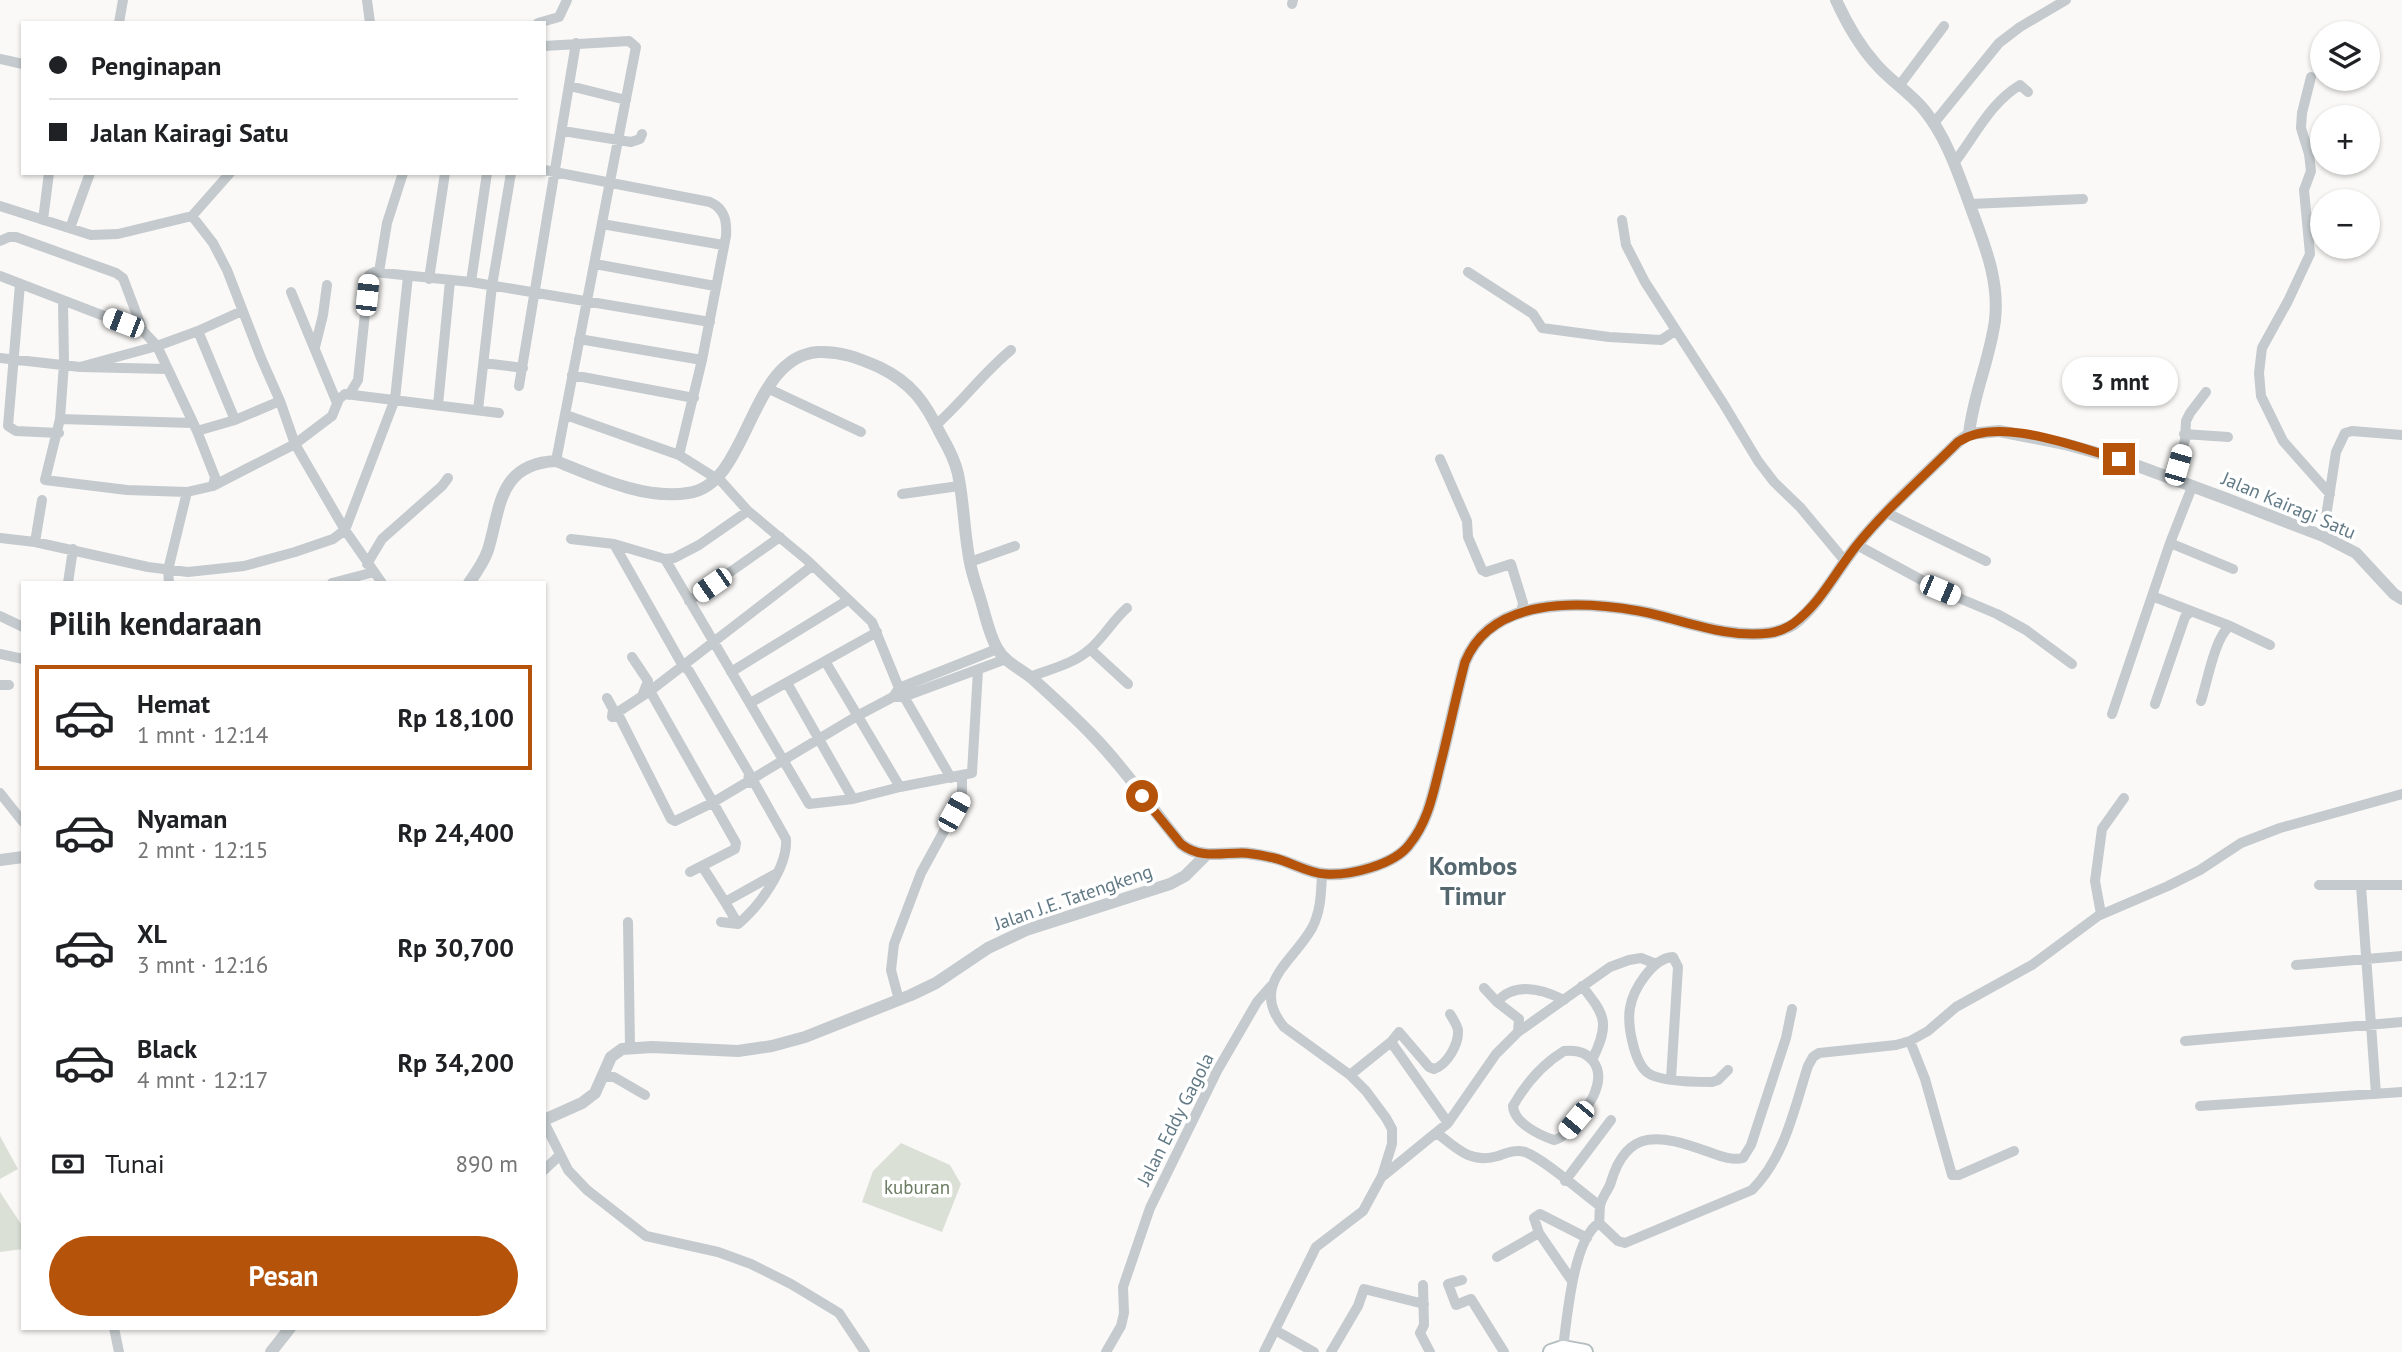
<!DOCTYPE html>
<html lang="id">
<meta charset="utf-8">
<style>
body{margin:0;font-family:"PT Sans",sans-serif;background:#f6f6f6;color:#202124;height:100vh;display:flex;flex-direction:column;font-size:26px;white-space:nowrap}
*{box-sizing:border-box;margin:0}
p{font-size:23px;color:#757577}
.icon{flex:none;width:38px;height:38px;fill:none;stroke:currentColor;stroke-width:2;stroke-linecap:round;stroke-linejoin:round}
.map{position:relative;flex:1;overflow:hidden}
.drawer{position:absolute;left:21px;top:581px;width:525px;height:749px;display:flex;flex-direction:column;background:#fff;border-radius:0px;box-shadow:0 2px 5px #0004}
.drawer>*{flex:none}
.guide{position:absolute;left:21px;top:21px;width:525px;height:154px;border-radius:0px;box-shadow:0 2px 5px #0004;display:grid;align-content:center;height:154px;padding:0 28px;background:#fff}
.controls{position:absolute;left:2310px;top:21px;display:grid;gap:14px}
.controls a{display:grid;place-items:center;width:70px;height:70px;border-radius:50%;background:#fff;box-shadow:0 2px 5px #0004;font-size:35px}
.end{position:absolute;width:32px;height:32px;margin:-16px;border:9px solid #b45309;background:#fff;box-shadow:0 0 0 4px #fff}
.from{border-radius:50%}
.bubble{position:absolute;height:49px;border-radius:24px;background:#fff;box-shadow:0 2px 5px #0004;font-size:23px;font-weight:600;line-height:49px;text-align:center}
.car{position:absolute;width:21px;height:42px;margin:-21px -10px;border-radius:9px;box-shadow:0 0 5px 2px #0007;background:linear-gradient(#fff 24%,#345 0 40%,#fff 0 76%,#345 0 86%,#fff 0)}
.guide b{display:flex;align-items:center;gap:24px;height:66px;font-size:26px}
.guide b+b{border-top:2px solid #e0e0e0}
.guide i{width:18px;height:18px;background:#202124}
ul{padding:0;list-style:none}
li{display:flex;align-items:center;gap:21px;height:105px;margin:0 14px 10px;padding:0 14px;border:4px solid transparent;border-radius:0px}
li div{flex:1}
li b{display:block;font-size:26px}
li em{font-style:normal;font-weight:600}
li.current{border-color:#b45309}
li>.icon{width:63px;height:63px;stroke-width:1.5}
h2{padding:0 28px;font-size:32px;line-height:84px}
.pay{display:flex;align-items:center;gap:18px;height:77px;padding:0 28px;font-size:26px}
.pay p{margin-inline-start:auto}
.primary-button{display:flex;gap:14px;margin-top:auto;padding:14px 28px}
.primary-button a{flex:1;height:80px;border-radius:42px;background:#b45309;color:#fff;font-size:28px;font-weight:600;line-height:80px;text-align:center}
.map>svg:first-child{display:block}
.green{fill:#dbe0d6}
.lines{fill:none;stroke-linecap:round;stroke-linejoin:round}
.secondary-casing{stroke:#b4bdc0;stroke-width:18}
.minor{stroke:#c4cacd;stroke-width:10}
.tertiary{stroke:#c4cacd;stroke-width:12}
.secondary{stroke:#fff;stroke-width:14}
.route{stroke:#b45309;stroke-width:9}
.labels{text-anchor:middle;stroke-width:7;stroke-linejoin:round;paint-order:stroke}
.street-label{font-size:19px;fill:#627a85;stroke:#fff}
.park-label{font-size:19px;fill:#6a7b61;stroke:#fff}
.district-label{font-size:26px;font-weight:bold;fill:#55686f;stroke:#fff}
</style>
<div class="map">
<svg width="2402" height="1352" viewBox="0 0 2402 1352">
<rect width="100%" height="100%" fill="#faf9f7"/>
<path class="green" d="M 0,1136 L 18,1169 L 0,1179 Z
M 901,1143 L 950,1165 L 961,1184 L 942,1232 L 862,1202 L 873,1171 Z
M 0,1192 L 23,1227 L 23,1249 L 0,1252 Z"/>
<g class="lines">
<defs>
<path id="secondary" d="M 1551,1352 L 1563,1348 L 1585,1352"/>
</defs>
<use href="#secondary" class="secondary-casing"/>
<path class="minor" d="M 367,0 L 370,23
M 1292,4 L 1293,0
M 119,23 L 123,0
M 538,23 L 559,17 L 567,0
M 544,46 L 629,41 L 636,47 L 556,461
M 0,59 L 23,64
M 2311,77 L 2302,113 L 2301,128 L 2309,154 L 2311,171 L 2304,190 L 2310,254 L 2288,301 L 2262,348 L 2259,373 L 2261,396 L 2283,441 L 2330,494
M 570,86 L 626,100
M 1899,86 L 1944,26
M 1934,123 L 1999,43 L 2020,27 L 2066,0
M 563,131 L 631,142 L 640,139 L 642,134
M 1954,163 C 1975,136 1990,103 2020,85 L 2028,92
M 544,170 L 710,202 C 725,209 727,221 726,236 L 702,360 L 679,455
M 1970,204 L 2083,199
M 0,206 L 91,235 L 118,234 L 192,216 L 230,173
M 192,216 L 213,243 L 227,270 L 261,358 L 280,401 L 295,444 L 345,530 L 382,583
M 43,220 L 49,173
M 1622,220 L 1626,245 L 1645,282 L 1723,403 L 1758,461 L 1774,482 L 1800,507 L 1845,561
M 602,224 L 723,245
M 70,228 L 90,173
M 0,241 L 9,237 L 16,237 L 116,273 L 123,278 L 143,331 L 157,346 L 197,431 L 215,477 L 213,486 L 295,444 L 332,416 L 339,399 L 345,394 L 499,413
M 595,264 L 715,286
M 379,272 L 387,223 L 403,173
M 1468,272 L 1533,314 L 1542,328 L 1609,337 L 1661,340 L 1675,331
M 0,276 L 143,331
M 429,279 L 445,173
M 471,282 L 487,173
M 20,284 L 8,426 L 16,431 L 59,433
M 291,292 L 337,403
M 63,301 L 64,364 L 60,419 L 45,480 L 127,490 L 187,492 L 213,486
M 198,331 L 242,311
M 579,339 L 702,360
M 315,347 L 323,315 L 327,285
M 0,358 L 80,367 L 167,369
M 484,363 L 523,368
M 80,367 L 157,346 L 198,331 L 235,420
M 572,375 L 694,398
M 519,386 L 576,43
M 767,388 L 861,432
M 349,395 L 358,380 L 369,275 L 374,272 L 471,282 L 710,322
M 438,405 L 450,281
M 478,410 L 492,286 L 511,173
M 566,415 L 679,455 L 722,482 L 748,511 L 807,560 L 872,622 L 899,688 L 951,778
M 60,419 L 192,423
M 936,425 C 963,401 984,372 1011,350
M 197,431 L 235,420 L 280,401
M 2184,434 L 2228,437
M 1440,459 L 1467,521 L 1468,537 L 1482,570 L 1486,572 L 1511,564 L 1523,603 L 1521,612
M 2174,480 L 2185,440 L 2186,421 L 2190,413 L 2206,392
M 902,494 L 959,486
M 1887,513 L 1986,561
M 2323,536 L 2336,452 L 2345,433 L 2352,431 L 2402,435
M 0,538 L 35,542 L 148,567 L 188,572 L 244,566 L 295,552 L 333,539 L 345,530 L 395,399 L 408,276
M 571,539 L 614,544 L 665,559 L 674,558 L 699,545 L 748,511
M 35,542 L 42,500
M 2170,543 L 2233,569
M 614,544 L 683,666 L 689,671 L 749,773 L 748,782 L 755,784 L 786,839 C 788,867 759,907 738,924 L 725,902
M 1857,545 L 1940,590 L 1997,614 L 2026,630 L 2072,664
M 665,559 L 809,804 L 853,799 L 900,787 L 972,773 L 978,670
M 970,562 L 1015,546
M 367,564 L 382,539 L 442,486 L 448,478
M 68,583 L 73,549
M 169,583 L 168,570 L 187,492
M 332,583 L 374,572
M 2152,596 L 2230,626 L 2270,645
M 689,601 L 780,537
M 0,616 L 23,627
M 997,649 L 899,688 L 893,697 L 903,697 L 1006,659
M 1090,649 L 1128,684
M 0,654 L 23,659
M 632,657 L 648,681 L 642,696
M 825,661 L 900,787
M 731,672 L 848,600
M 1030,677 C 1050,669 1074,664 1090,649 C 1104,637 1113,620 1127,608
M 787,683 L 853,799
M 0,685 L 9,685
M 650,691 L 736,843 L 735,849 L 690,872
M 607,698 L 613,709 L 612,717 L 619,716 L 671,819 L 675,821 L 712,803 L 857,716 L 893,697
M 2201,701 C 2207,683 2215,636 2230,626
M 750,703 L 877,632
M 2155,704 L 2185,617 L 2190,612
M 2112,714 L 2170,543 L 2192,487
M 612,716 L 650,691 L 812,566
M 0,793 L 23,822
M 702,866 L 725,902 L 777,873
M 2319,885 L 2402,885
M 2361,886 L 2376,1094
M 2101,914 L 2095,881 L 2102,829 L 2124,798
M 628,922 L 630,1047
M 721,922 L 738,924
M 2296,965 L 2402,956
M 1582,986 C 1605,1015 1610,1023 1593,1058
M 1484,988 L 1497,1002 L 1519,1019 L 1518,1032
M 899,1000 L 891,970 L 894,944 L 921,873 L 962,798 L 962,776
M 1497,1002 C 1515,981 1542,989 1564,1000
M 1910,1041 L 1925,1079 L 1952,1175 L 1959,1175 L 2014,1151
M 2185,1041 L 2402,1022
M 1391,1042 L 1399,1032 L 1429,1067 L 1434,1069 C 1447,1065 1459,1044 1458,1030 C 1457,1025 1453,1019 1450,1014
M 1564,1051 C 1590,1048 1605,1067 1595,1092 C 1591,1104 1582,1113 1574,1123 C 1568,1130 1563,1138 1554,1140 C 1539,1135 1514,1123 1513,1106 C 1526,1083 1541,1065 1564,1051 Z
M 1350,1075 L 1391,1042 L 1448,1123
M 602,1077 L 614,1077 L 645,1095
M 1671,1079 L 1678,967 L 1673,957 C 1653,958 1633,989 1630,1008 C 1627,1024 1634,1063 1648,1073 C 1660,1082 1697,1082 1712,1082 L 1718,1080 L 1728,1070
M 2200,1106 L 2402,1092
M 544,1122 L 568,1170 L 587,1190 L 646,1236 L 718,1252 L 751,1264 L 791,1284 L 839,1313 L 865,1352
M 1437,1133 C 1457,1149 1471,1164 1498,1156 C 1507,1153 1516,1149 1525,1152 C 1544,1159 1581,1192 1600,1206
M 544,1170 L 560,1155
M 1383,1176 L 1448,1123 L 1496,1054 L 1518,1032 L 1610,967 L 1629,960 L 1641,958 L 1656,964
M 1565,1181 L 1611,1120
M 1599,1223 L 1618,1241 L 1625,1243 L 1752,1190 C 1785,1157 1794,1109 1808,1066 L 1813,1057 L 1819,1053 L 1896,1045 L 1910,1041 L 1928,1031 L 1956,1007 L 2032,965 L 2098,916 L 2168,886 L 2200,870 L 2241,843 L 2280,828 L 2402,794
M 1497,1257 L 1539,1233
M 1462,1280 L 1448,1284 L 1456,1305 L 1471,1299 L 1504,1352
M 1572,1281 L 1539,1233 L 1534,1218 L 1540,1214 L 1587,1238
M 1423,1285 L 1424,1325 L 1420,1333 L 1430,1352
M 114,1328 L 119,1352
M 1275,1330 L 1314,1352
M 1563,1348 C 1567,1319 1573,1239 1599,1223 C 1600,1217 1599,1213 1600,1207 C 1600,1199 1609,1190 1611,1182 C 1627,1127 1661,1135 1706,1151 C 1718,1155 1731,1161 1743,1158 L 1751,1145 L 1786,1038 L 1792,1009
M 1106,1352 L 1121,1326 L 1124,1313 L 1123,1287 L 1150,1208 L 1217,1071 L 1257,1002 L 1271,986
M 1264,1352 L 1316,1247 L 1363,1211 L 1382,1176 L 1392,1144 L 1392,1129 L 1386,1118 L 1366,1091 L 1350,1075 L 1284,1027 C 1249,985 1293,962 1312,928 C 1321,911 1321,893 1322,874
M 1331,1352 L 1358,1306 L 1364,1289 L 1424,1304"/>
<path class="tertiary" d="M 1836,0 C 1846,22 1859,45 1875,63 C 1890,81 1911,93 1925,111 C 1945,136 1956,167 1967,197 C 1981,237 2000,276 1995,320 C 1990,359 1973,395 1969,434
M 469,583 C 476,573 484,562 488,550 C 501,507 498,464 556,461 C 596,477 644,500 688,493 C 750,485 748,357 818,352 C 841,351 858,358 879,367 C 912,383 925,402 941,435 C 948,447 955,460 958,474 C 964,503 964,533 970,563 C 973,578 979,593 983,608 C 987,622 990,636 997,648 C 1004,662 1021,669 1033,679 C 1054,698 1075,717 1094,737 C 1126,770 1152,809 1181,844 C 1200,859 1220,853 1242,853 C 1253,853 1264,856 1274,858 C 1291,862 1308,873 1325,874 C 1349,876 1394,865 1409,845 C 1428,822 1433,794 1440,766 C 1449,731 1456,696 1465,662 C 1492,596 1580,601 1639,611 C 1682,619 1725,639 1769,633 C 1777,632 1788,628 1794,624 C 1821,603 1836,571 1857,545 C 1887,508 1924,476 1958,442 L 1969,434 L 1999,431 L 2065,444 L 2119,459 L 2227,499 L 2323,536 L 2356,553 L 2394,594 L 2402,599
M 0,860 L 23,857
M 544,1120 L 582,1103 L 595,1093 L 611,1057 L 622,1049 L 652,1047 L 738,1051 L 772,1046 L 805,1037 L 911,995 L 936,983 L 988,948 L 1026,930 L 1170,884 L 1185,876 L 1206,855
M 271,1352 L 290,1328"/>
<use href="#secondary" class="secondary"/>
</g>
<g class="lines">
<path class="route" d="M 1142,796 L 1181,844 C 1200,859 1220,853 1242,853 C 1253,853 1264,856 1274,858 C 1291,862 1308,873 1325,874 C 1349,876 1394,865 1409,845 C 1428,822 1433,794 1440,766 C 1449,731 1456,696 1465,662 C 1492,596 1581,601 1639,611 C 1682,619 1725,639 1770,633 C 1777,632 1788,628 1794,623 C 1821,603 1836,571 1857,545 C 1887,508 1924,476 1958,442 C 1998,415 2075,447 2119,459"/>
</g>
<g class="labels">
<g class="street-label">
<text transform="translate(2289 505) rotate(23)" y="7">Jalan Kairagi Satu</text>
<text transform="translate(1073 897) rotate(-19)" y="7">Jalan J.E. Tatengkeng</text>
<text transform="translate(1175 1119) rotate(-63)" y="7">Jalan Eddy Gagola</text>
</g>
<g class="park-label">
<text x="917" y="1194">kuburan</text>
</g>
<g class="district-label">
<text x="1473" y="875">Kombos<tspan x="1473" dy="30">Timur</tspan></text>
</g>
</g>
</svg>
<div class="controls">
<a><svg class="icon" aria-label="layers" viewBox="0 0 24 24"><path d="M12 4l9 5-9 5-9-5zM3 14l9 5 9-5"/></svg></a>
<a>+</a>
<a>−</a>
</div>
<i class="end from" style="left:1142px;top:796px"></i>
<i class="end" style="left:2119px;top:459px"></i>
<div class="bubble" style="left:2062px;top:357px;width:116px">3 mnt</div>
<i class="car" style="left:367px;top:295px;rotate:6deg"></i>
<i class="car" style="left:123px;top:323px;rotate:291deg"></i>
<i class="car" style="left:2178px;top:465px;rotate:16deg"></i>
<i class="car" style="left:712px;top:585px;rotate:235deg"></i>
<i class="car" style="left:1940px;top:590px;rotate:113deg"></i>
<i class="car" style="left:954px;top:812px;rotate:29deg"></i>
<i class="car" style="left:1576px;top:1120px;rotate:220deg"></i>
<div class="guide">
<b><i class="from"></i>Penginapan</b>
<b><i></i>Jalan Kairagi Satu</b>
</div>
<section class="drawer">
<h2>Pilih kendaraan</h2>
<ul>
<li class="current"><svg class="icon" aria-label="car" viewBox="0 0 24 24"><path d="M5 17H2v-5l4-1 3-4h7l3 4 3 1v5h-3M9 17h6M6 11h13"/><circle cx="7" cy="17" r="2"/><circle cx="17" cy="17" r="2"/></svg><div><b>Hemat</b><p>1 mnt · 12:14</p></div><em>Rp 18,100</em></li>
<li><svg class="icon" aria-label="car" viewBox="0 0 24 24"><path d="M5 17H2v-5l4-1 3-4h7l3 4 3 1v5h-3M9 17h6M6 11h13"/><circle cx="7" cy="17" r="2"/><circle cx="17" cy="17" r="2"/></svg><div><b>Nyaman</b><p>2 mnt · 12:15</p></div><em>Rp 24,400</em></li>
<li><svg class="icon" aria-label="car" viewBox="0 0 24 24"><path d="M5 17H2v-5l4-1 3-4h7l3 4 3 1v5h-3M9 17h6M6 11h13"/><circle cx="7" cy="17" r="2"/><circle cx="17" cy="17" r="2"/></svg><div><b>XL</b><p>3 mnt · 12:16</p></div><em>Rp 30,700</em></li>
<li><svg class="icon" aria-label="car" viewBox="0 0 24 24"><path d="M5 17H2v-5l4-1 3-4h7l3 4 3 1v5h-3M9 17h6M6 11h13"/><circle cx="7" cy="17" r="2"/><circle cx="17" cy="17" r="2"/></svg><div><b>Black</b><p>4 mnt · 12:17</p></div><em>Rp 34,200</em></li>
</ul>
<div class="pay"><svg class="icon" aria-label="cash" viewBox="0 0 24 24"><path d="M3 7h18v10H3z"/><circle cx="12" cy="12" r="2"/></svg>Tunai<p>890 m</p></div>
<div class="primary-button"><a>Pesan</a></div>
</section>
</div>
